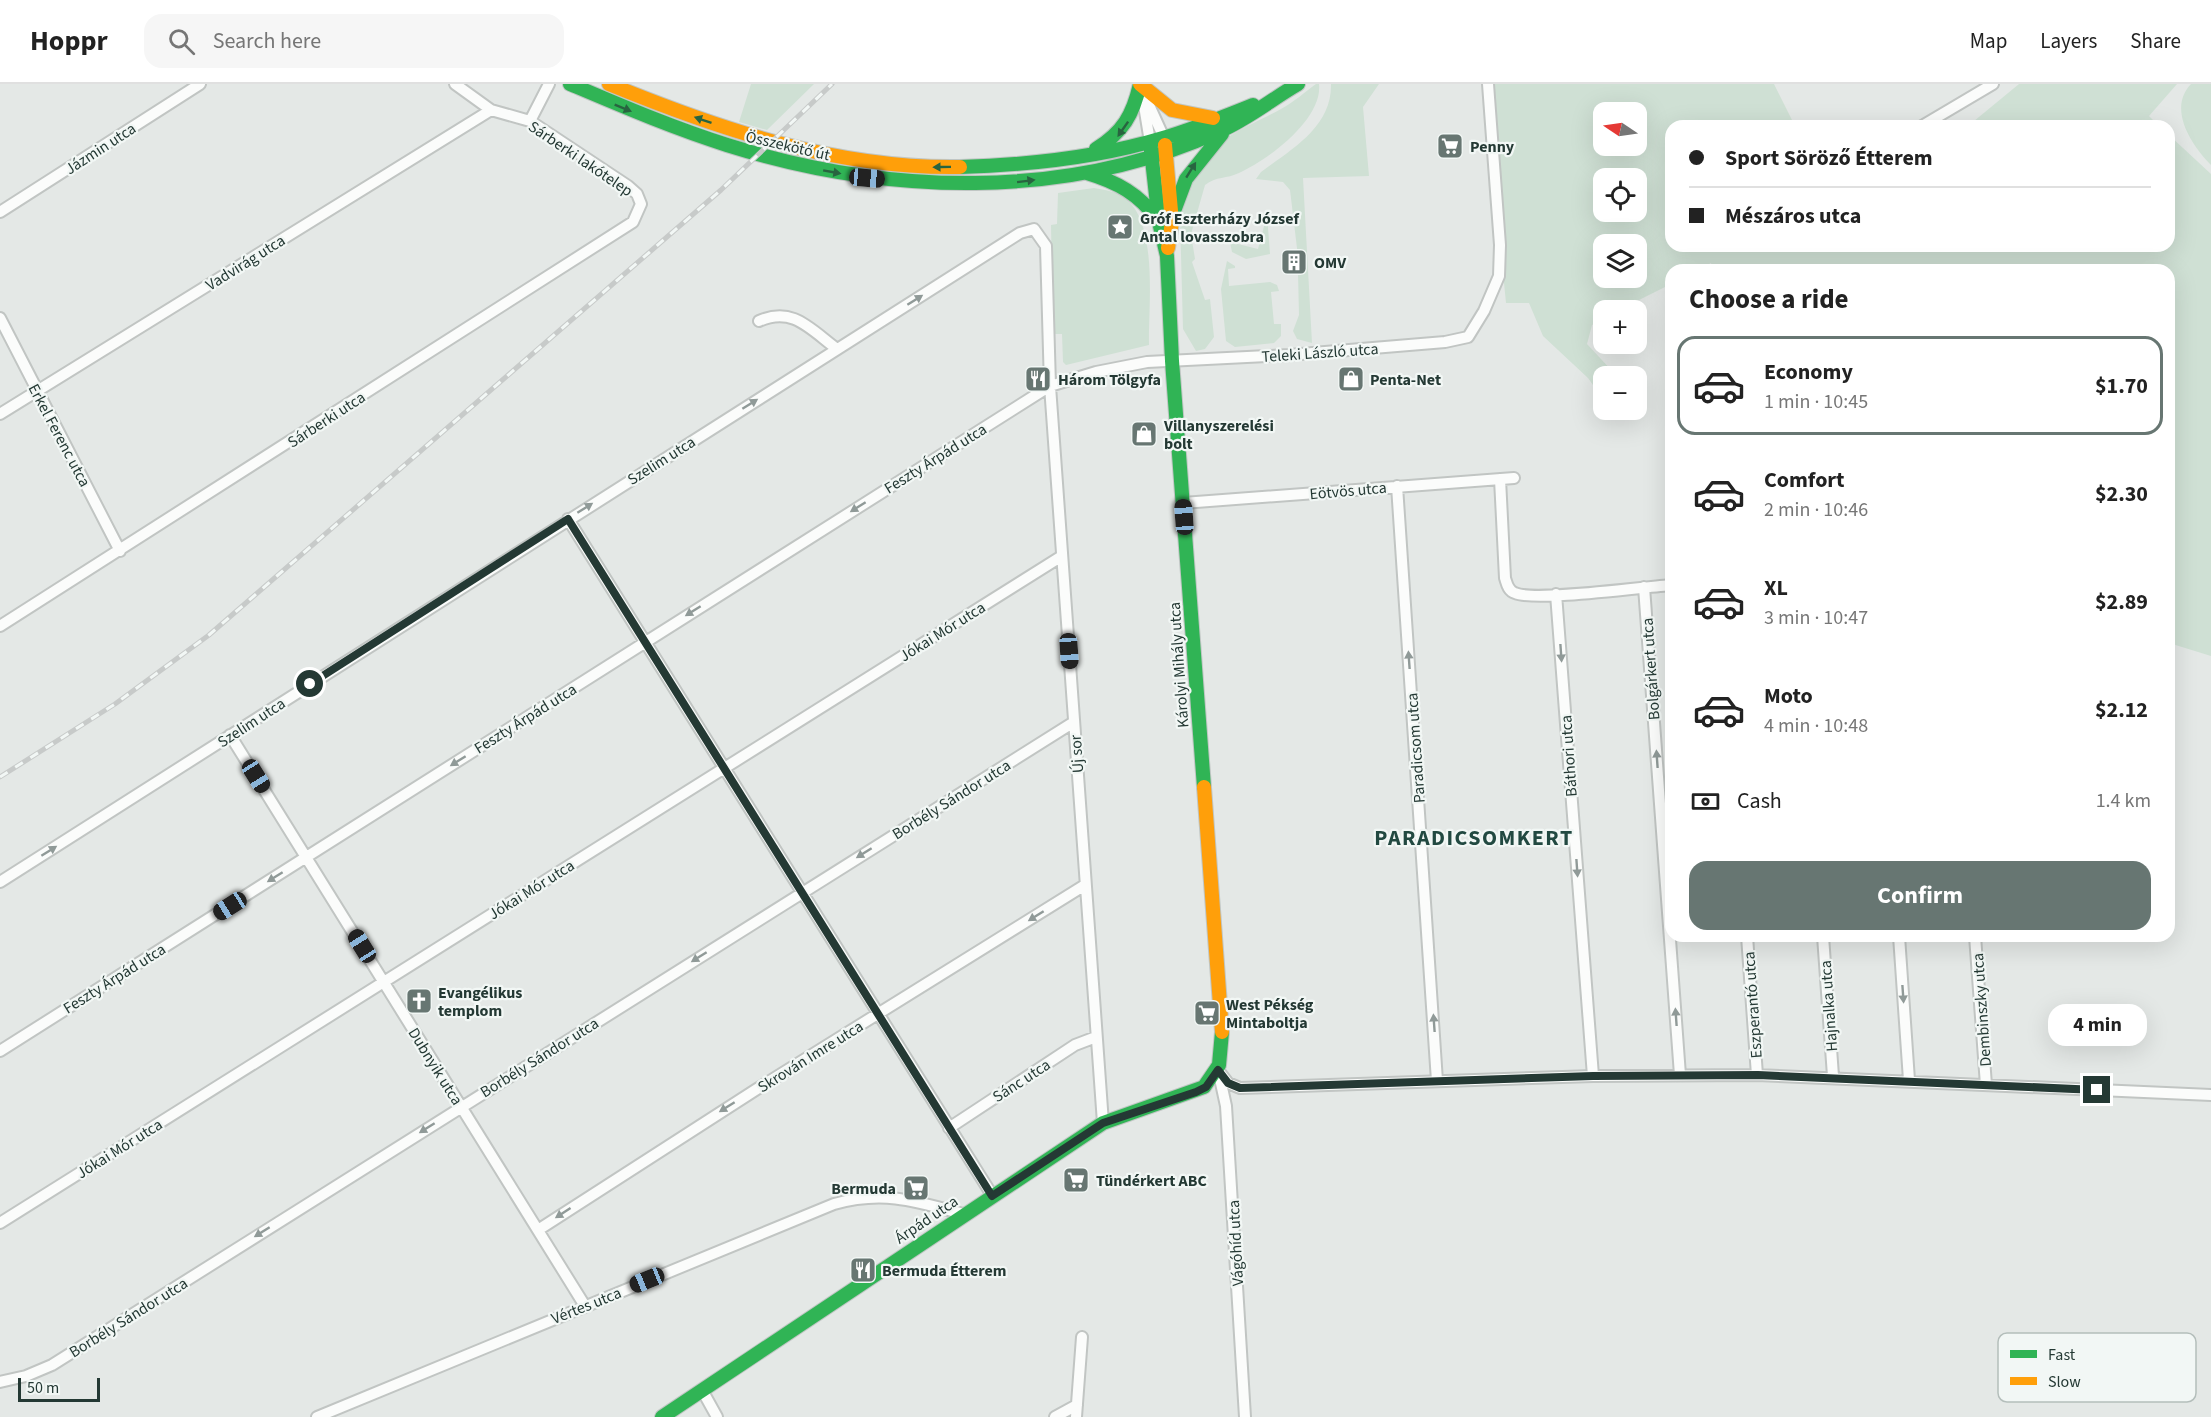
<!DOCTYPE html>
<meta charset="utf-8">
<style>
body{margin:0;font-family:"Source Sans 3",sans-serif;background:#f6f6f6;color:#222;height:100vh;display:flex;flex-direction:column;font-size:22px;white-space:nowrap}
*{box-sizing:border-box;margin:0}
p{font-size:20px;color:#767676}
.icon{flex:none;width:33px;height:33px;fill:none;stroke:currentColor;stroke-width:2;stroke-linecap:round;stroke-linejoin:round}
.map{position:relative;flex:1;overflow:hidden}
.details{position:absolute;left:1665px;top:180px;width:510px;height:678px;display:flex;flex-direction:column;background:#fff;border-radius:18px;box-shadow:0 6px 24px #0002}
.details>*{flex:none}
.top-card{position:absolute;left:1665px;top:36px;width:510px;height:132px;border-radius:18px;box-shadow:0 6px 24px #0002;display:grid;align-content:center;height:132px;padding:0 24px;background:#fff}
.needle{width:39px;rotate:283deg}
.fabs{position:absolute;left:1593px;top:18px;display:grid;gap:12px}
.fabs a{display:grid;place-items:center;width:54px;height:54px;border-radius:12px;background:#fff;box-shadow:0 6px 24px #0002;font-size:30px}
.scale{position:absolute;left:18px;bottom:15px;width:82px;box-sizing:border-box;padding-left:6px;border:3px solid #243934;border-top:0;font-size:16px;line-height:21px;white-space:nowrap;color:#243934;-webkit-text-stroke:4px #f2f7f5;paint-order:stroke}
.end{position:absolute;width:27px;height:27px;margin:-14px;border:8px solid #243934;background:#fff;box-shadow:0 0 0 3px #fff}
.from{border-radius:50%}
.bubble{position:absolute;height:42px;border-radius:18px;background:#fff;box-shadow:0 6px 24px #0002;font-size:20px;font-weight:700;line-height:42px;text-align:center}
.car{position:absolute;width:18px;height:36px;margin:-18px -9px;border-radius:8px;box-shadow:0 0 4px 2px #0007;background:linear-gradient(#222 24%,#8ab4d8 0 40%,#222 0 76%,#8ab4d8 0 86%,#222 0)}
.top-card b{display:flex;align-items:center;gap:21px;height:57px;font-size:22px}
.top-card b+b{border-top:2px solid #e0e0e0}
.top-card i{width:15px;height:15px;background:#222}
ul{padding:0;list-style:none}
li{display:flex;align-items:center;gap:18px;height:99px;margin:0 12px 9px;padding:0 12px;border:3px solid transparent;border-radius:18px}
li div{flex:1}
li b{display:block;font-size:22px}
li em{font-style:normal;font-weight:700}
li.active{border-color:#677672}
li>.icon{width:54px;height:54px;stroke-width:1.5}
h2{padding:0 24px;font-size:27px;line-height:72px}
.pay{display:flex;align-items:center;gap:15px;height:66px;padding:0 24px;font-size:22px}
.pay p{margin-inline-start:auto}
.primary-button{display:flex;gap:12px;margin-top:auto;padding:12px 24px}
.primary-button a{flex:1;height:69px;border-radius:18px;background:#677672;color:#fff;font-size:24px;font-weight:700;line-height:69px;text-align:center}
header{display:flex;align-items:center;gap:36px;box-sizing:border-box;height:84px;padding:0 30px;background:#fff;border-bottom:2px solid #e0e0e0}
header strong{font-size:28px}
nav{display:flex;gap:33px;margin-inline-start:auto;font-size:21px}
.search{width:420px;height:54px;background:#f6f6f6;display:flex;align-items:center;gap:15px;box-sizing:border-box;padding:0 21px;border-radius:18px;color:#767676;font-size:22px}
.map>svg:first-child{display:block}
.green{fill:#cfe0d4;fill-rule:evenodd}
.lines{fill:none;stroke-linecap:round;stroke-linejoin:round}
.street-casing{stroke:#c1c5c3;stroke-width:14}
.fast-casing{stroke:#c0c6c4;stroke-width:16}
.slow-casing{stroke:#c0c6c4;stroke-width:16}
.street{stroke:#fbfcfb;stroke-width:10}
.fast{stroke:#30b455;stroke-width:14}
.slow{stroke:#ff9f0a;stroke-width:14}
.rail-casing{stroke:#c7cac9;stroke-width:5}
.rail{stroke:#f2f7f5;stroke-width:3;stroke-dasharray:9;stroke-linecap:butt}
.oneway{fill:#286440}
.oneway2{fill:#909a98}
.route{stroke:#243934;stroke-width:8}
.labels{text-anchor:middle;stroke-width:4.5;stroke-linejoin:round;paint-order:stroke}
.street-label{font-size:16px;fill:#243934;stroke:#f2f7f5}
.poi-label{font-size:16px;font-weight:bold;fill:#243934;stroke:#f2f7f5;text-anchor:start}
.district-label{font-size:22px;font-weight:bold;letter-spacing:1.5px;fill:#224941;stroke:#f2f7f5}
.key{fill:#f2f7f5;stroke:#b4bebb;stroke-width:1.5}
.key-label{font-size:16px;fill:#243934}
</style>
<header>
<strong>Hoppr</strong>
<div class="search"><svg class="icon" aria-label="search" viewBox="0 0 24 24"><circle cx="10" cy="10" r="6"/><path d="M15 15l6 6"/></svg>Search here</div>
<nav><a>Map</a><a>Layers</a><a>Share</a></nav>
</header>
<div class="map">
<svg width="2211" height="1333" viewBox="0 0 2211 1333">
<rect width="100%" height="100%" fill="#e4e8e6"/>
<path class="green" d="M 751,0 L 814,0 L 767,46 L 739,38 Z
M 1316,0 L 1319,0 C 1323,35 1268,76 1239,89 C 1227,95 1216,92 1205,101 L 1191,150 L 1195,175 L 1192,178 L 1205,216 L 1210,215 L 1214,253 L 1205,265 L 1196,267 L 1183,245 L 1180,133 L 1186,106 L 1199,85 L 1204,82 L 1202,75 C 1223,51 1253,40 1281,25 C 1294,18 1305,8 1316,0 Z
M 1331,0 L 1379,0 L 1363,23 L 1369,92 L 1303,94 L 1312,259 L 1297,255 L 1293,247 L 1299,231 L 1298,189 L 1300,189 L 1290,106 L 1283,98 L 1256,95 L 1261,88 C 1292,65 1332,43 1331,0 Z
M 1494,0 L 1774,0 L 1795,42 L 1671,42 L 1671,162 L 2169,162 L 2169,51 L 2211,90 L 2211,572 L 2169,559 L 2169,186 L 1713,186 L 1711,179 L 1697,186 L 1671,186 L 1671,200 L 1619,226 L 1604,226 L 1603,235 L 1592,241 L 1587,260 L 1614,289 L 1632,292 L 1604,292 L 1603,315 L 1588,294 L 1543,252 L 1529,219 L 1506,219 L 1499,148 ZM 1604,28 L 1636,28 L 1636,62 L 1604,62 ZM 1604,94 L 1636,94 L 1636,128 L 1604,128 ZM 1604,160 L 1636,160 L 1636,194 L 1604,194 Z
M 2019,0 L 2177,0 L 2149,32 L 2159,42 L 1968,42 Z
M 2191,0 L 2211,0 L 2211,81 C 2192,62 2167,25 2191,0 Z
M 1094,104 C 1105,106 1116,107 1125,114 C 1159,140 1148,224 1149,261 L 1066,281 L 1063,278 L 1062,250 L 1053,250 L 1051,141 L 1057,140 L 1058,109 Z
M 1267,131 L 1270,170 L 1246,175 L 1232,168 L 1230,158 L 1258,165 Z
M 1227,177 L 1235,182 L 1235,184 L 1228,185 L 1229,202 L 1270,198 L 1277,201 L 1279,207 L 1271,208 L 1274,240 L 1281,240 L 1281,252 L 1274,259 L 1235,263 L 1226,257 L 1221,205 Z"/>
<g class="lines">
<defs>
<path id="street" d="M 1141,3 L 1150,58
M 1149,21 L 1164,54
M 530,37 L 549,0
M 1922,42 L 1993,0
M 0,128 L 200,0
M 0,234 L 120,467
M 759,237 C 793,222 810,245 837,265
M 0,330 L 491,26
M 1500,395 L 1505,494 C 1507,500 1508,507 1515,509 C 1534,518 1643,503 1671,501
M 1397,402 L 1437,997
M 1183,419 L 1514,394
M 568,435 L 992,1111
M 1644,503 L 1680,991
M 1556,510 L 1593,992
M 0,542 L 633,138 L 641,120 L 637,110 L 628,102 L 530,37 L 491,26 L 455,0
M 230,651 L 585,1222
M 0,798 L 1020,149 L 1034,145 L 1046,162 L 1050,302 L 1103,1039
M 1747,852 L 1757,991
M 1823,852 L 1833,992
M 1899,852 L 1909,996
M 1975,852 L 1986,1001
M 0,967 L 1050,302 L 1096,288 L 1147,278 L 1289,271 L 1445,258 L 1468,253 L 1484,227 L 1499,192 L 1500,161 L 1488,0
M 1218,986 L 1228,999 L 1240,1004 L 1593,992 L 1757,991 L 2211,1011
M 1219,990 L 1226,1022 L 1245,1333
M 949,1044 L 1075,961 L 1096,953
M 0,1139 L 1062,472
M 538,1146 L 757,1005 L 1085,801
M 0,1298 L 26,1292 L 52,1281 L 1074,638
M 702,1306 L 717,1333
M 317,1333 L 834,1120 C 883,1106 916,1117 963,1130
M 1055,1333 L 1077,1321
M 1076,1333 L 1082,1253"/>
<path id="fast" d="M 570,0 C 622,22 673,44 727,61 C 886,111 1066,117 1220,47 C 1248,35 1272,15 1298,0
M 1150,58 L 1159,138 L 1167,172 L 1172,277 L 1204,703
M 1096,65 C 1123,48 1133,31 1140,0
M 960,83 C 1028,81 1097,74 1163,54 C 1194,45 1223,33 1253,21
M 1087,89 C 1117,98 1139,110 1158,136
M 1174,127 L 1186,95 L 1222,50
M 662,1333 L 1103,1039 L 1204,1003 L 1219,981 L 1222,948"/>
<path id="slow" d="M 609,0 C 721,46 837,85 960,83
M 1140,0 L 1172,26 L 1213,34
M 1165,61 L 1172,138 L 1168,164
M 1204,703 L 1222,948"/>
</defs>
<use href="#street" class="street-casing"/>
<use href="#fast" class="fast-casing"/>
<use href="#slow" class="slow-casing"/>
<use href="#street" class="street"/>
<use href="#fast" class="fast"/>
<use href="#slow" class="slow"/>
<defs>
<path id="rail" d="M 0,693 L 115,620 L 209,551 L 721,106 L 832,0"/>
</defs>
<use href="#rail" class="rail-casing"/>
<use href="#rail" class="rail"/>
</g>
<defs><path id="oneway-solid" d="M-6-.8H1V-3.2L6.5 0L1 3.2V.8H-6Z" transform="scale(1.5)"/></defs>
<g class="oneway">
<use href="#oneway-solid" transform="translate(623 24) rotate(22)"/>
<use href="#oneway-solid" transform="translate(703 36) rotate(-161)"/>
<use href="#oneway-solid" transform="translate(1123 45) rotate(125)"/>
<use href="#oneway-solid" transform="translate(942 83) rotate(179)"/>
<use href="#oneway-solid" transform="translate(1191 86) rotate(-58)"/>
<use href="#oneway-solid" transform="translate(832 88) rotate(10)"/>
<use href="#oneway-solid" transform="translate(1026 97) rotate(-7)"/>
</g>
<g class="oneway2">
<use href="#oneway-solid" transform="translate(915 216) rotate(-32)"/>
<use href="#oneway-solid" transform="translate(750 320) rotate(-32)"/>
<use href="#oneway-solid" transform="translate(858 423) rotate(148)"/>
<use href="#oneway-solid" transform="translate(585 424) rotate(-32)"/>
<use href="#oneway-solid" transform="translate(693 527) rotate(148)"/>
<use href="#oneway-solid" transform="translate(1561 569) rotate(86)"/>
<use href="#oneway-solid" transform="translate(1409 576) rotate(-94)"/>
<use href="#oneway-solid" transform="translate(1657 675) rotate(-94)"/>
<use href="#oneway-solid" transform="translate(458 677) rotate(148)"/>
<use href="#oneway-solid" transform="translate(49 767) rotate(-32)"/>
<use href="#oneway-solid" transform="translate(864 769) rotate(148)"/>
<use href="#oneway-solid" transform="translate(1577 784) rotate(86)"/>
<use href="#oneway-solid" transform="translate(275 793) rotate(148)"/>
<use href="#oneway-solid" transform="translate(1036 832) rotate(148)"/>
<use href="#oneway-solid" transform="translate(699 873) rotate(148)"/>
<use href="#oneway-solid" transform="translate(1903 910) rotate(86)"/>
<use href="#oneway-solid" transform="translate(1676 933) rotate(-94)"/>
<use href="#oneway-solid" transform="translate(1434 939) rotate(-94)"/>
<use href="#oneway-solid" transform="translate(727 1023) rotate(148)"/>
<use href="#oneway-solid" transform="translate(427 1044) rotate(148)"/>
<use href="#oneway-solid" transform="translate(563 1129) rotate(147)"/>
<use href="#oneway-solid" transform="translate(262 1148) rotate(148)"/>
</g>
<g class="lines">
<path class="route" d="M 310,600 L 568,435 L 992,1112 L 1103,1039 L 1196,1008 L 1206,1003 L 1218,986 L 1228,999 L 1240,1004 L 1593,992 L 1758,991 L 2097,1006"/>
</g>
<defs>
<symbol id="supermarket-square" viewBox="-11 -11 22 22"><rect x="-9" y="-9" width="18" height="18" rx="4" fill="#677672" stroke="#f2f7f5"/><path d="M-6-5.5h2.5l.6 2H6L4.5 2H-2.5L-4.4-4H-6ZM-1.5 3.2a1.3 1.3 0 1 0 .1 0ZM3 3.2a1.3 1.3 0 1 0 .1 0Z" fill="#fff"/></symbol>
<symbol id="sight-square" viewBox="-11 -11 22 22"><rect x="-9" y="-9" width="18" height="18" rx="4" fill="#677672" stroke="#f2f7f5"/><path d="M0-6L1.8-2.2L6-1.7L2.9 1.2L3.7 5.4L0 3.3L-3.7 5.4L-2.9 1.2L-6-1.7L-1.8-2.2Z" fill="#fff"/></symbol>
<symbol id="building-square" viewBox="-11 -11 22 22"><rect x="-9" y="-9" width="18" height="18" rx="4" fill="#677672" stroke="#f2f7f5"/><path d="M-4-6H4V6H1V3H-1V6H-4ZM-2.5-4.3h1.7v1.8h-1.7ZM.8-4.3h1.7v1.8H.8ZM-2.5-1h1.7V.8h-1.7ZM.8-1h1.7V.8H.8Z" fill="#fff"/></symbol>
<symbol id="restaurant-square" viewBox="-11 -11 22 22"><rect x="-9" y="-9" width="18" height="18" rx="4" fill="#677672" stroke="#f2f7f5"/><path d="M-5-6h1v4h1v-4h1v4h1v-4h1v5L-1.5 .5V6h-2V.5L-5-1ZM5-6V6H3V1.5H1.5Q1.5-4 5-6Z" fill="#fff"/></symbol>
<symbol id="shop-square" viewBox="-11 -11 22 22"><rect x="-9" y="-9" width="18" height="18" rx="4" fill="#677672" stroke="#f2f7f5"/><path d="M-5-2.5h2.3a2.7 3.5 0 0 1 5.4 0H5L5.5 6h-11ZM-1.5-2.5h3a1.5 2.3 0 0 0-3 0Z" fill="#fff"/></symbol>
<symbol id="church-square" viewBox="-11 -11 22 22"><rect x="-9" y="-9" width="18" height="18" rx="4" fill="#677672" stroke="#f2f7f5"/><path d="M-1.2-6h2.4v3.5h3.3v2.4h-3.3V6h-2.4V-.1h-3.3v-2.4h3.3Z" fill="#fff"/></symbol>
</defs>
<g fill-rule="evenodd">
<use href="#supermarket-square" x="1435" y="47" width="30" height="30"/>
<use href="#sight-square" x="1105" y="128" width="30" height="30"/>
<use href="#building-square" x="1279" y="163" width="30" height="30"/>
<use href="#restaurant-square" x="1023" y="280" width="30" height="30"/>
<use href="#shop-square" x="1336" y="280" width="30" height="30"/>
<use href="#shop-square" x="1129" y="335" width="30" height="30"/>
<use href="#church-square" x="404" y="902" width="30" height="30"/>
<use href="#supermarket-square" x="1192" y="914" width="30" height="30"/>
<use href="#supermarket-square" x="1061" y="1081" width="30" height="30"/>
<use href="#supermarket-square" x="901" y="1089" width="30" height="30"/>
<use href="#restaurant-square" x="848" y="1171" width="30" height="30"/>
</g>
<g class="labels">
<g class="street-label">
<text transform="translate(788 61) rotate(13)" y="6">Összekötő út</text>
<text transform="translate(100 64) rotate(-33)" y="6">Jázmin utca</text>
<text transform="translate(581 74) rotate(34)" y="6">Sárberki lakótelep</text>
<text transform="translate(245 178) rotate(-32)" y="6">Vadvirág utca</text>
<text transform="translate(1320 268) rotate(-4)" y="6">Teleki László utca</text>
<text transform="translate(326 335) rotate(-33)" y="6">Sárberki utca</text>
<text transform="translate(60 351) rotate(62)" y="6">Erkel Ferenc utca</text>
<text transform="translate(935 374) rotate(-32)" y="6">Feszty Árpád utca</text>
<text transform="translate(661 376) rotate(-32)" y="6">Szelim utca</text>
<text transform="translate(1348 406) rotate(-5)" y="6">Eötvös utca</text>
<text transform="translate(942 547) rotate(-32)" y="6">Jókai Mór utca</text>
<text transform="translate(1178 581) rotate(-94)" y="6">Károlyi Mihály utca</text>
<text transform="translate(1650 585) rotate(-94)" y="6">Bolgárkert utca</text>
<text transform="translate(525 634) rotate(-32)" y="6">Feszty Árpád utca</text>
<text transform="translate(251 638) rotate(-33)" y="6">Szelim utca</text>
<text transform="translate(1415 664) rotate(-94)" y="6">Paradicsom utca</text>
<text transform="translate(1076 670) rotate(-94)" y="6">Új sor</text>
<text transform="translate(1568 672) rotate(-94)" y="6">Báthori utca</text>
<text transform="translate(951 715) rotate(-32)" y="6">Borbély Sándor utca</text>
<text transform="translate(531 805) rotate(-32)" y="6">Jókai Mór utca</text>
<text transform="translate(114 894) rotate(-32)" y="6">Feszty Árpád utca</text>
<text transform="translate(1752 921) rotate(-94)" y="6">Eszperantó utca</text>
<text transform="translate(1828 922) rotate(-94)" y="6">Hajnalka utca</text>
<text transform="translate(1981 926) rotate(-94)" y="6">Dembinszky utca</text>
<text transform="translate(810 972) rotate(-32)" y="6">Skrován Imre utca</text>
<text transform="translate(539 973) rotate(-32)" y="6">Borbély Sándor utca</text>
<text transform="translate(436 982) rotate(58)" y="6">Dubnyik utca</text>
<text transform="translate(1021 996) rotate(-33)" y="6">Sánc utca</text>
<text transform="translate(119 1064) rotate(-32)" y="6">Jókai Mór utca</text>
<text transform="translate(926 1135) rotate(-34)" y="6">Árpád utca</text>
<text transform="translate(1235 1159) rotate(-93)" y="6">Vágóhíd utca</text>
<text transform="translate(586 1221) rotate(-22)" y="6">Vértes utca</text>
<text transform="translate(128 1233) rotate(-32)" y="6">Borbély Sándor utca</text>
</g>
<g class="poi-label">
<text x="1470" y="68">Penny</text>
<text x="1140" y="140">Gróf Eszterházy József<tspan x="1140" dy="18">Antal lovasszobra</tspan></text>
<text x="1314" y="184">OMV</text>
<text x="1058" y="301">Három Tölgyfa</text>
<text x="1370" y="301">Penta-Net</text>
<text x="1164" y="347">Villanyszerelési<tspan x="1164" dy="18">bolt</tspan></text>
<text x="438" y="914">Evangélikus<tspan x="438" dy="18">templom</tspan></text>
<text x="1226" y="926">West Pékség<tspan x="1226" dy="18">Mintaboltja</tspan></text>
<text x="1096" y="1102">Tündérkert ABC</text>
<text x="896" y="1110" text-anchor="end">Bermuda</text>
<text x="882" y="1192">Bermuda Étterem</text>
</g>
<g class="district-label">
<text x="1474" y="761">PARADICSOMKERT</text>
</g>
</g>
<rect x="1998" y="1249" width="198" height="69" rx="9" class="key"/>
<rect x="2010" y="1266" width="27" height="8" fill="#30b455"/>
<rect x="2010" y="1293" width="27" height="8" fill="#ff9f0a"/>
<g class="key-label">
<text x="2048" y="1276">Fast</text>
<text x="2048" y="1303">Slow</text>
</g>
</svg>
<div class="fabs">
<a><svg class="needle" viewBox="-14 -14 28 28"><path d="M0-13l5 13h-10z" fill="#e53935"/><path d="M0 13l5-13h-10z" fill="#767676"/></svg></a>
<a><svg class="icon" aria-label="locate" viewBox="0 0 24 24"><circle cx="12" cy="12" r="6"/><path d="M12 2v4M12 18v4M2 12h4M18 12h4"/></svg></a>
<a><svg class="icon" aria-label="layers" viewBox="0 0 24 24"><path d="M12 4l9 5-9 5-9-5zM3 14l9 5 9-5"/></svg></a>
<a>+</a>
<a>−</a>
</div>
<div class="scale">50 m</div>
<i class="end from" style="left:310px;top:600px"></i>
<i class="end" style="left:2097px;top:1006px"></i>
<div class="bubble" style="left:2048px;top:920px;width:99px">4 min</div>
<i class="car" style="left:867px;top:94px;rotate:95deg"></i>
<i class="car" style="left:1184px;top:433px;rotate:356deg"></i>
<i class="car" style="left:1069px;top:567px;rotate:176deg"></i>
<i class="car" style="left:256px;top:692px;rotate:148deg"></i>
<i class="car" style="left:230px;top:822px;rotate:238deg"></i>
<i class="car" style="left:362px;top:862px;rotate:328deg"></i>
<i class="car" style="left:647px;top:1196px;rotate:248deg"></i>
<div class="top-card">
<b><i class="from"></i>Sport Söröző Étterem</b>
<b><i></i>Mészáros utca</b>
</div>
<section class="details">
<h2>Choose a ride</h2>
<ul>
<li class="active"><svg class="icon" aria-label="car" viewBox="0 0 24 24"><path d="M5 17H2v-5l4-1 3-4h7l3 4 3 1v5h-3M9 17h6M6 11h13"/><circle cx="7" cy="17" r="2"/><circle cx="17" cy="17" r="2"/></svg><div><b>Economy</b><p>1 min · 10:45</p></div><em>$1.70</em></li>
<li><svg class="icon" aria-label="car" viewBox="0 0 24 24"><path d="M5 17H2v-5l4-1 3-4h7l3 4 3 1v5h-3M9 17h6M6 11h13"/><circle cx="7" cy="17" r="2"/><circle cx="17" cy="17" r="2"/></svg><div><b>Comfort</b><p>2 min · 10:46</p></div><em>$2.30</em></li>
<li><svg class="icon" aria-label="car" viewBox="0 0 24 24"><path d="M5 17H2v-5l4-1 3-4h7l3 4 3 1v5h-3M9 17h6M6 11h13"/><circle cx="7" cy="17" r="2"/><circle cx="17" cy="17" r="2"/></svg><div><b>XL</b><p>3 min · 10:47</p></div><em>$2.89</em></li>
<li><svg class="icon" aria-label="car" viewBox="0 0 24 24"><path d="M5 17H2v-5l4-1 3-4h7l3 4 3 1v5h-3M9 17h6M6 11h13"/><circle cx="7" cy="17" r="2"/><circle cx="17" cy="17" r="2"/></svg><div><b>Moto</b><p>4 min · 10:48</p></div><em>$2.12</em></li>
</ul>
<div class="pay"><svg class="icon" aria-label="cash" viewBox="0 0 24 24"><path d="M3 7h18v10H3z"/><circle cx="12" cy="12" r="2"/></svg>Cash<p>1.4 km</p></div>
<div class="primary-button"><a>Confirm</a></div>
</section>
</div>
